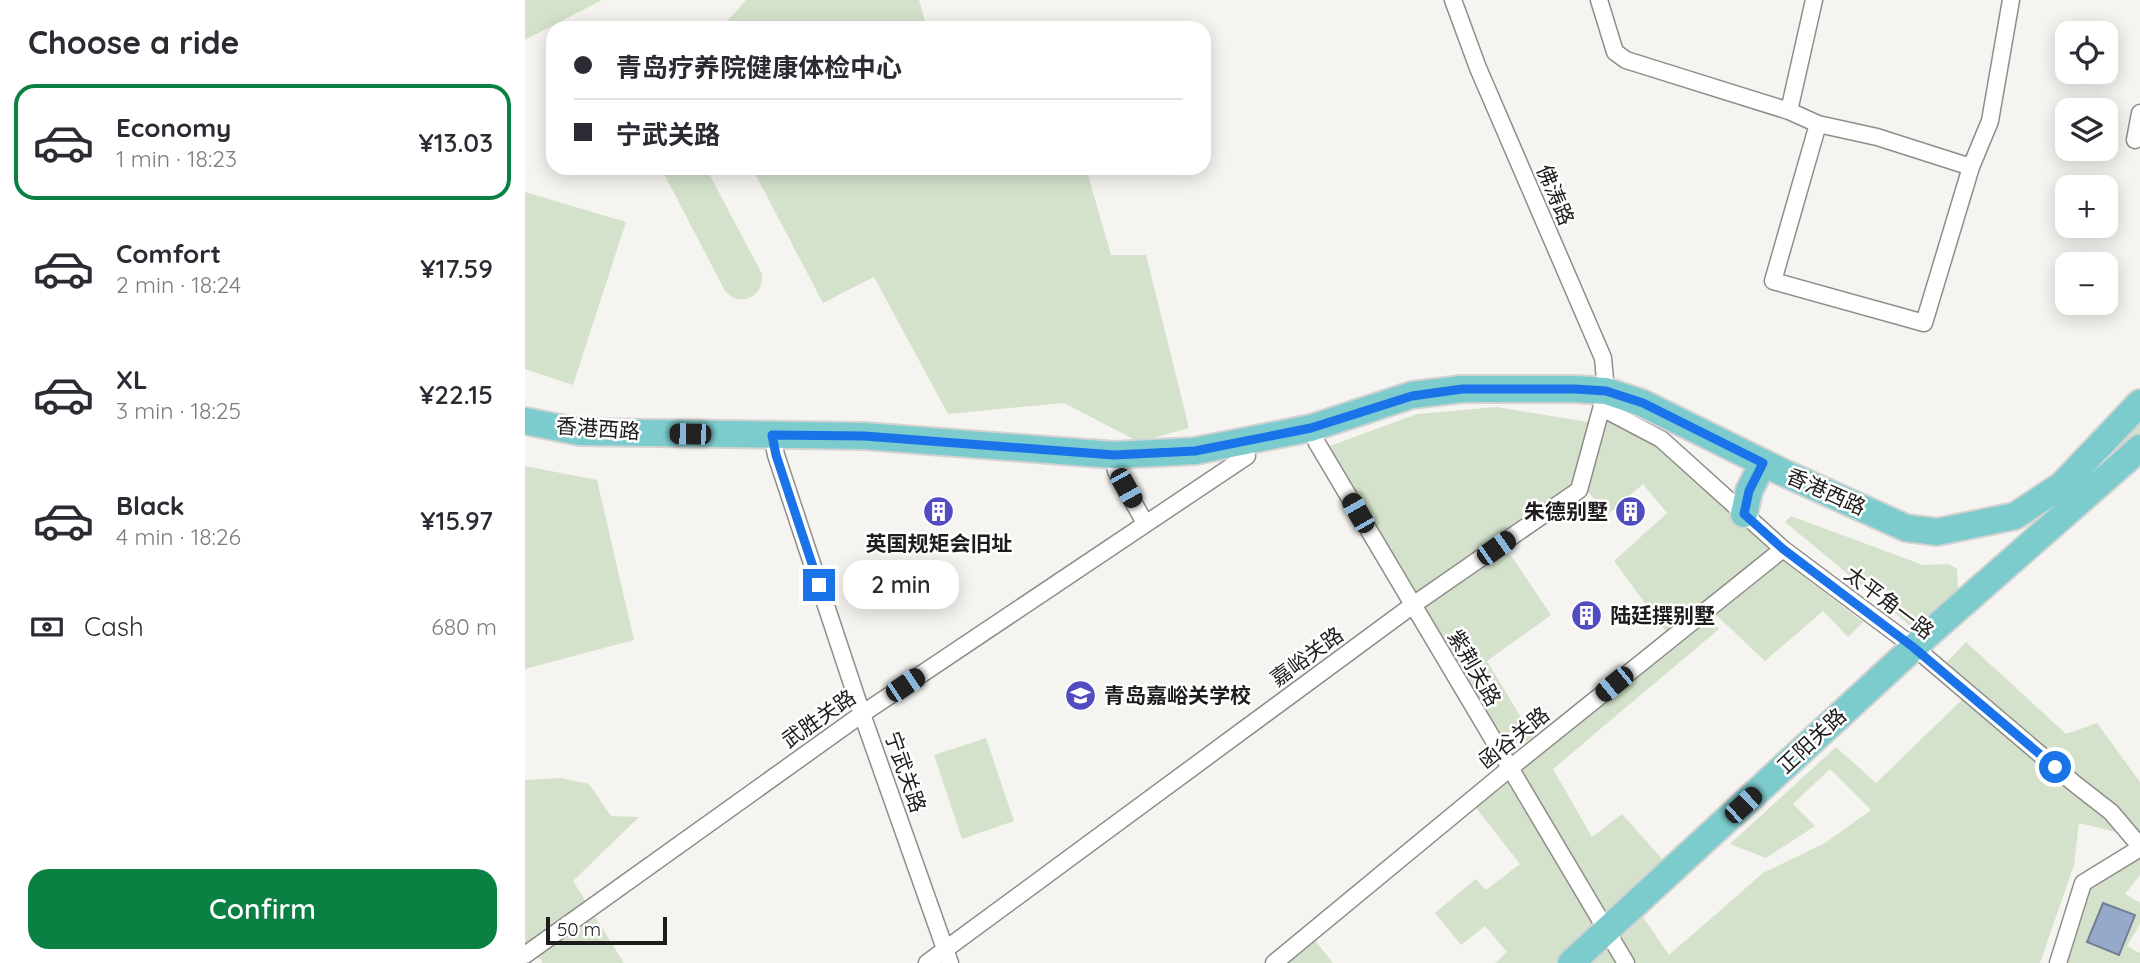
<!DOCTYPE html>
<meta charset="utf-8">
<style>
body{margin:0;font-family:Quicksand,"Noto Sans SC",sans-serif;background:#f2f2f3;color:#2b2b33;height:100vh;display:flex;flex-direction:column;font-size:26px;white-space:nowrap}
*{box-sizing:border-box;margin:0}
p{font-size:23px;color:#7c7c81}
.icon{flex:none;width:38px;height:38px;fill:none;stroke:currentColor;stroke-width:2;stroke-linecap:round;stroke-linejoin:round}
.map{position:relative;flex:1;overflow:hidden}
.sheet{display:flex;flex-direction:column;background:#fff;width:525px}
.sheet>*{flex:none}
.guide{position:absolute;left:21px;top:21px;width:665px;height:154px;border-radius:21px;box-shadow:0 4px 18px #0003;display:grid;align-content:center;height:154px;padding:0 28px;background:#fff}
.fabs{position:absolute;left:1530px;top:21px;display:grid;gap:14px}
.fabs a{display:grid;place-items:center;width:63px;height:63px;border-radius:14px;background:#fff;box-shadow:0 4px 18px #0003;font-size:35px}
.scale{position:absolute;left:21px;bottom:18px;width:121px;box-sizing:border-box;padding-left:7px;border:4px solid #1e1d1c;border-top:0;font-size:19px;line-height:24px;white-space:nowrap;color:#1e1d1c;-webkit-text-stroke:5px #fff;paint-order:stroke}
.end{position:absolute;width:32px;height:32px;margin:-16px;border:9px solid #1a73e8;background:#fff;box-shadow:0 0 0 4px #fff}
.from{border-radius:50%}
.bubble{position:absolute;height:49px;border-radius:21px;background:#fff;box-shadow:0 4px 18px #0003;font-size:23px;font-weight:600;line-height:49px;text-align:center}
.car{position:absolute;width:21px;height:42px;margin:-21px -10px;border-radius:9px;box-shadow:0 0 5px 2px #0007;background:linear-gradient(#222 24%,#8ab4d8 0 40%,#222 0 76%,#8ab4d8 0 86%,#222 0)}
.guide b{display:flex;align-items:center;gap:24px;height:66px;font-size:26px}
.guide b+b{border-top:2px solid #e1e1e2}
.guide i{width:18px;height:18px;background:#2b2b33}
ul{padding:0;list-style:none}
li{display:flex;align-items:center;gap:21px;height:116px;margin:0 14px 10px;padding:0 14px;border:4px solid transparent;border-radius:21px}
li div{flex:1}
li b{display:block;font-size:26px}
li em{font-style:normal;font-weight:600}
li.selected{border-color:#0b8043}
li>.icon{width:63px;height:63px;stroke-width:1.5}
h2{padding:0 28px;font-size:32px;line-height:84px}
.pay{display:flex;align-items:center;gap:18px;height:77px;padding:0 28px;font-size:26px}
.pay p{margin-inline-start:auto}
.cta{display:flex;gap:14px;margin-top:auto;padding:14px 28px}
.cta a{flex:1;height:80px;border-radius:21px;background:#0b8043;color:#fff;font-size:28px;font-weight:600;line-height:80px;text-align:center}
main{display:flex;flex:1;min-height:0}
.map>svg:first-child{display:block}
.green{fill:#d5e2cb}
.water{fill:#97a9ca;stroke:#737f96;stroke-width:2}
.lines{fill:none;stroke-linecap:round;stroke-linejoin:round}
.street-casing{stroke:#8f8d8a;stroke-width:19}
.primary-casing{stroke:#d2d2d2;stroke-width:30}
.street{stroke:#fff;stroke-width:16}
.primary{stroke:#7ccccd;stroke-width:26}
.route{stroke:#1a73e8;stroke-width:9}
.labels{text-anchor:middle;stroke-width:5;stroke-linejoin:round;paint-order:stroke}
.street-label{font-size:21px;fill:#1e1d1c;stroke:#fff}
.poi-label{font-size:21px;font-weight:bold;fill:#1e1d1c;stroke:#fff;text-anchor:start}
</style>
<main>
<section class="sheet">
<h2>Choose a ride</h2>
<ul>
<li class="selected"><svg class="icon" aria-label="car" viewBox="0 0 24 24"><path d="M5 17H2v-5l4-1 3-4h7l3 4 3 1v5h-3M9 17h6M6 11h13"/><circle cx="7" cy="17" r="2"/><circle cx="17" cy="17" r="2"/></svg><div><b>Economy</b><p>1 min · 18:23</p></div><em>¥13.03</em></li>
<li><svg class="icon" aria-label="car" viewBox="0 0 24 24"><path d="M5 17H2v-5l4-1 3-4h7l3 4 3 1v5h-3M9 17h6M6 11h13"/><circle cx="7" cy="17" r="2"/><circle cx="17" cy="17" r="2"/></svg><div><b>Comfort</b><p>2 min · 18:24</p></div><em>¥17.59</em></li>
<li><svg class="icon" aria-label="car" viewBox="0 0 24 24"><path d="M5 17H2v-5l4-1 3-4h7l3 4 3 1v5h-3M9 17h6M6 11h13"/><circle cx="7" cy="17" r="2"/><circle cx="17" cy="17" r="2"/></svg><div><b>XL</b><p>3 min · 18:25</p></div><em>¥22.15</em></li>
<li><svg class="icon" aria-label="car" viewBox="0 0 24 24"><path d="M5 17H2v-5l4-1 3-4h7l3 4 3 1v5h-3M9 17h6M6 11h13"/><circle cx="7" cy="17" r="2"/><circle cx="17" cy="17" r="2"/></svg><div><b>Black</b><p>4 min · 18:26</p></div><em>¥15.97</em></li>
</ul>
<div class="pay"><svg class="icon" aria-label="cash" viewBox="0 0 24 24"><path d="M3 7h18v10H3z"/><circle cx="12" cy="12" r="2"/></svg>Cash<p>680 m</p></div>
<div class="cta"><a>Confirm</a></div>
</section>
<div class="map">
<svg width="1615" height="963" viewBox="0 0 1615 963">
<rect width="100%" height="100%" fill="#f6f4f0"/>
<path class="green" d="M 0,0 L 77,0 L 0,40 Z
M 221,0 L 394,0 L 402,28 L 196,28 Z
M 136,168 L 181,168 L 237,274 C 239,297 215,308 200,291 Z
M 227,168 L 561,168 L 586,255 L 621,255 L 664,428 L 614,442 L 539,403 L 423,414 L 349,277 L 298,303 Z
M 0,192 L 101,222 L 48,385 L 0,369 Z
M 971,407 L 1069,423 L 1047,487 L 889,597 L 802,447 L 892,414 Z
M 1083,421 L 1141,447 L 1249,548 L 1142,633 L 1089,561 L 1142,513 L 1118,484 L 1082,515 L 1062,490 Z
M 1615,422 L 1615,437 L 1583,468 L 1575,461 Z
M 0,466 L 72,480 L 109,640 L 0,669 Z
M 1266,516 L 1398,565 L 1424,564 L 1432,569 L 1433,589 L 1389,629 L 1260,522 Z
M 983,551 L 1026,615 L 962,661 L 1008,737 L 985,753 L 899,608 Z
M 1256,559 L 1338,622 L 1323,637 L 1298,611 L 1240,661 L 1190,614 Z
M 1183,616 L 1194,629 L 1028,769 L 1067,837 L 1097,814 L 1139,861 L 1078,913 L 994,769 Z
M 1441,642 L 1541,734 L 1572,723 L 1615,782 L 1615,838 L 1554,823 L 1549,865 L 1515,963 L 1068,963 L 1118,917 L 1144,955 L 1238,873 L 1300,843 L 1346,810 L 1305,769 L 1268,804 L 1290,826 L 1241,858 L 1205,844 L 1311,747 L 1351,783 L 1447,690 L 1422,662 Z
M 461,738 L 489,821 L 437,839 L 409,755 Z
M 982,776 L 1070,926 L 1030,963 L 970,963 L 982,952 L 960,926 L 936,945 L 910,913 L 951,879 L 961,890 L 995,864 L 948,804 Z
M 36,778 L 64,784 L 86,816 L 114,817 L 48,881 L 99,963 L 17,963 L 16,959 L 0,954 L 0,780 Z
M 1615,853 L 1615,875 L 1600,894 L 1615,903 L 1615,924 L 1602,946 L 1615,953 L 1615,963 L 1536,963 L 1561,886 Z
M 789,939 L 808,963 L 760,963 Z"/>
<path class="water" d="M 1578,903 L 1610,915 L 1594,955 L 1562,942 Z"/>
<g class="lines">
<defs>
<path id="street" d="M 1074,0 L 1090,52 L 1101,60 L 1264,111 L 1293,124 L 1352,137 L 1446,167
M 1264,111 L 1289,0
M 1293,124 L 1248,281 L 1399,323 L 1446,167 L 1465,121 L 1486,0
M 1610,140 L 1615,113
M 1077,408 L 1136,439 L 1258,549 L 1389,647 L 1550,784 L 1586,812 L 1615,846
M 786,428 L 792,443 L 1101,963
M 247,435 L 251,455 L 337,714 L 425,963
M 589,455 L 591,471 L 620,523
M 0,955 L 337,714 L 722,456
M 402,963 L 888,605 L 1054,490 L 1081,391 L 1078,358 L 953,68 L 928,0
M 749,963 L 984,769 L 1258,549
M 1533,963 L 1558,883 L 1615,848"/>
<path id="primary" d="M 0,421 L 55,432 L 339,436 L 589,455 L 670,451 L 786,428 L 887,395 L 937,389 L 1050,389 L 1081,391 L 1117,403 L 1259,473 L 1381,528 L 1412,532 L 1490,516 L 1537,485 L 1615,403
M 1219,514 L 1224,491 L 1238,463
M 1046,963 L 1401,636 L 1615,448"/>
</defs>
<use href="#street" class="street-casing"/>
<use href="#primary" class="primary-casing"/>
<use href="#street" class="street"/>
<use href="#primary" class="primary"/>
</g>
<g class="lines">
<path class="route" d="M 294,585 L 251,455 L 247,435 L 339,436 L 589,455 L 670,451 L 786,428 L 887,396 L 937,389 L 1050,389 L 1081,391 L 1118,403 L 1238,463 L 1224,491 L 1219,514 L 1258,549 L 1388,647 L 1530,767"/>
</g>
<defs>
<symbol id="building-disc" viewBox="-11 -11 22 22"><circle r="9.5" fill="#524cc3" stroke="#fff"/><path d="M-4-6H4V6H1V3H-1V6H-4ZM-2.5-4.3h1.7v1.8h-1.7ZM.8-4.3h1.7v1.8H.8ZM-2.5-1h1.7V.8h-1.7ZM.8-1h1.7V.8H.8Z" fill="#fff"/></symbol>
<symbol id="school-disc" viewBox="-11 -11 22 22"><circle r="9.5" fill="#524cc3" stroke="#fff"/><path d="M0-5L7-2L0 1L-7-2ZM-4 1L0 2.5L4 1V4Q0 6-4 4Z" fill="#fff"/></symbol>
</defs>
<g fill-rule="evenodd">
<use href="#building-disc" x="396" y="494" width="35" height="35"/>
<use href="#building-disc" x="1088" y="494" width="35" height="35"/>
<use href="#building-disc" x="1044" y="598" width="35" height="35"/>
<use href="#school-disc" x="538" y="678" width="35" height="35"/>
</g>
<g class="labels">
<g class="street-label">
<text transform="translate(1030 195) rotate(67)" y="7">佛涛路</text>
<text transform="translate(73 429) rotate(4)" y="7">香港西路</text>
<text transform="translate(1301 492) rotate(24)" y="7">香港西路</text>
<text transform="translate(1364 603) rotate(37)" y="7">太平角一路</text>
<text transform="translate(782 657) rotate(-36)" y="7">嘉峪关路</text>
<text transform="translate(949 668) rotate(60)" y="7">紫荆关路</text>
<text transform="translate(294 719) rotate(-35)" y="7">武胜关路</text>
<text transform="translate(989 738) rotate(-39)" y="7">函谷关路</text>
<text transform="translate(1287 741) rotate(-43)" y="7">正阳关路</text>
<text transform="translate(380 772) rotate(71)" y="7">宁武关路</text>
</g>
<g class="poi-label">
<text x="1083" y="519" text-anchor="end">朱德别墅</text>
<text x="414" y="551" text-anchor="middle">英国规矩会旧址</text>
<text x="1085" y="623">陆廷撰别墅</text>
<text x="579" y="703">青岛嘉峪关学校</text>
</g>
</g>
</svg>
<div class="fabs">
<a><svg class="icon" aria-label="locate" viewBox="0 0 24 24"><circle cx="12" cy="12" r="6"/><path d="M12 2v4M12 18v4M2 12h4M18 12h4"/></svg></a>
<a><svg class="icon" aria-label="layers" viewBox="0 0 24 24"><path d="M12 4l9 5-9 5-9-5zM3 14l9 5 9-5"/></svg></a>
<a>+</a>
<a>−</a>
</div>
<div class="scale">50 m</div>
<i class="end from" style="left:1530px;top:767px"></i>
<i class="end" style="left:294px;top:585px"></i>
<div class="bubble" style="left:318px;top:560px;width:116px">2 min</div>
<i class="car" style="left:165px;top:434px;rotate:271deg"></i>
<i class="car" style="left:601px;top:488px;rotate:151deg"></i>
<i class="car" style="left:833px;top:513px;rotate:330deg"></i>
<i class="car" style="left:971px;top:548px;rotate:55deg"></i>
<i class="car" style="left:1089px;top:684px;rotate:231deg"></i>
<i class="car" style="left:380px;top:685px;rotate:56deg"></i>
<i class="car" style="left:1218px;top:805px;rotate:47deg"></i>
<div class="guide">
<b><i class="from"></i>青岛疗养院健康体检中心</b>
<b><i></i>宁武关路</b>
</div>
</div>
</main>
